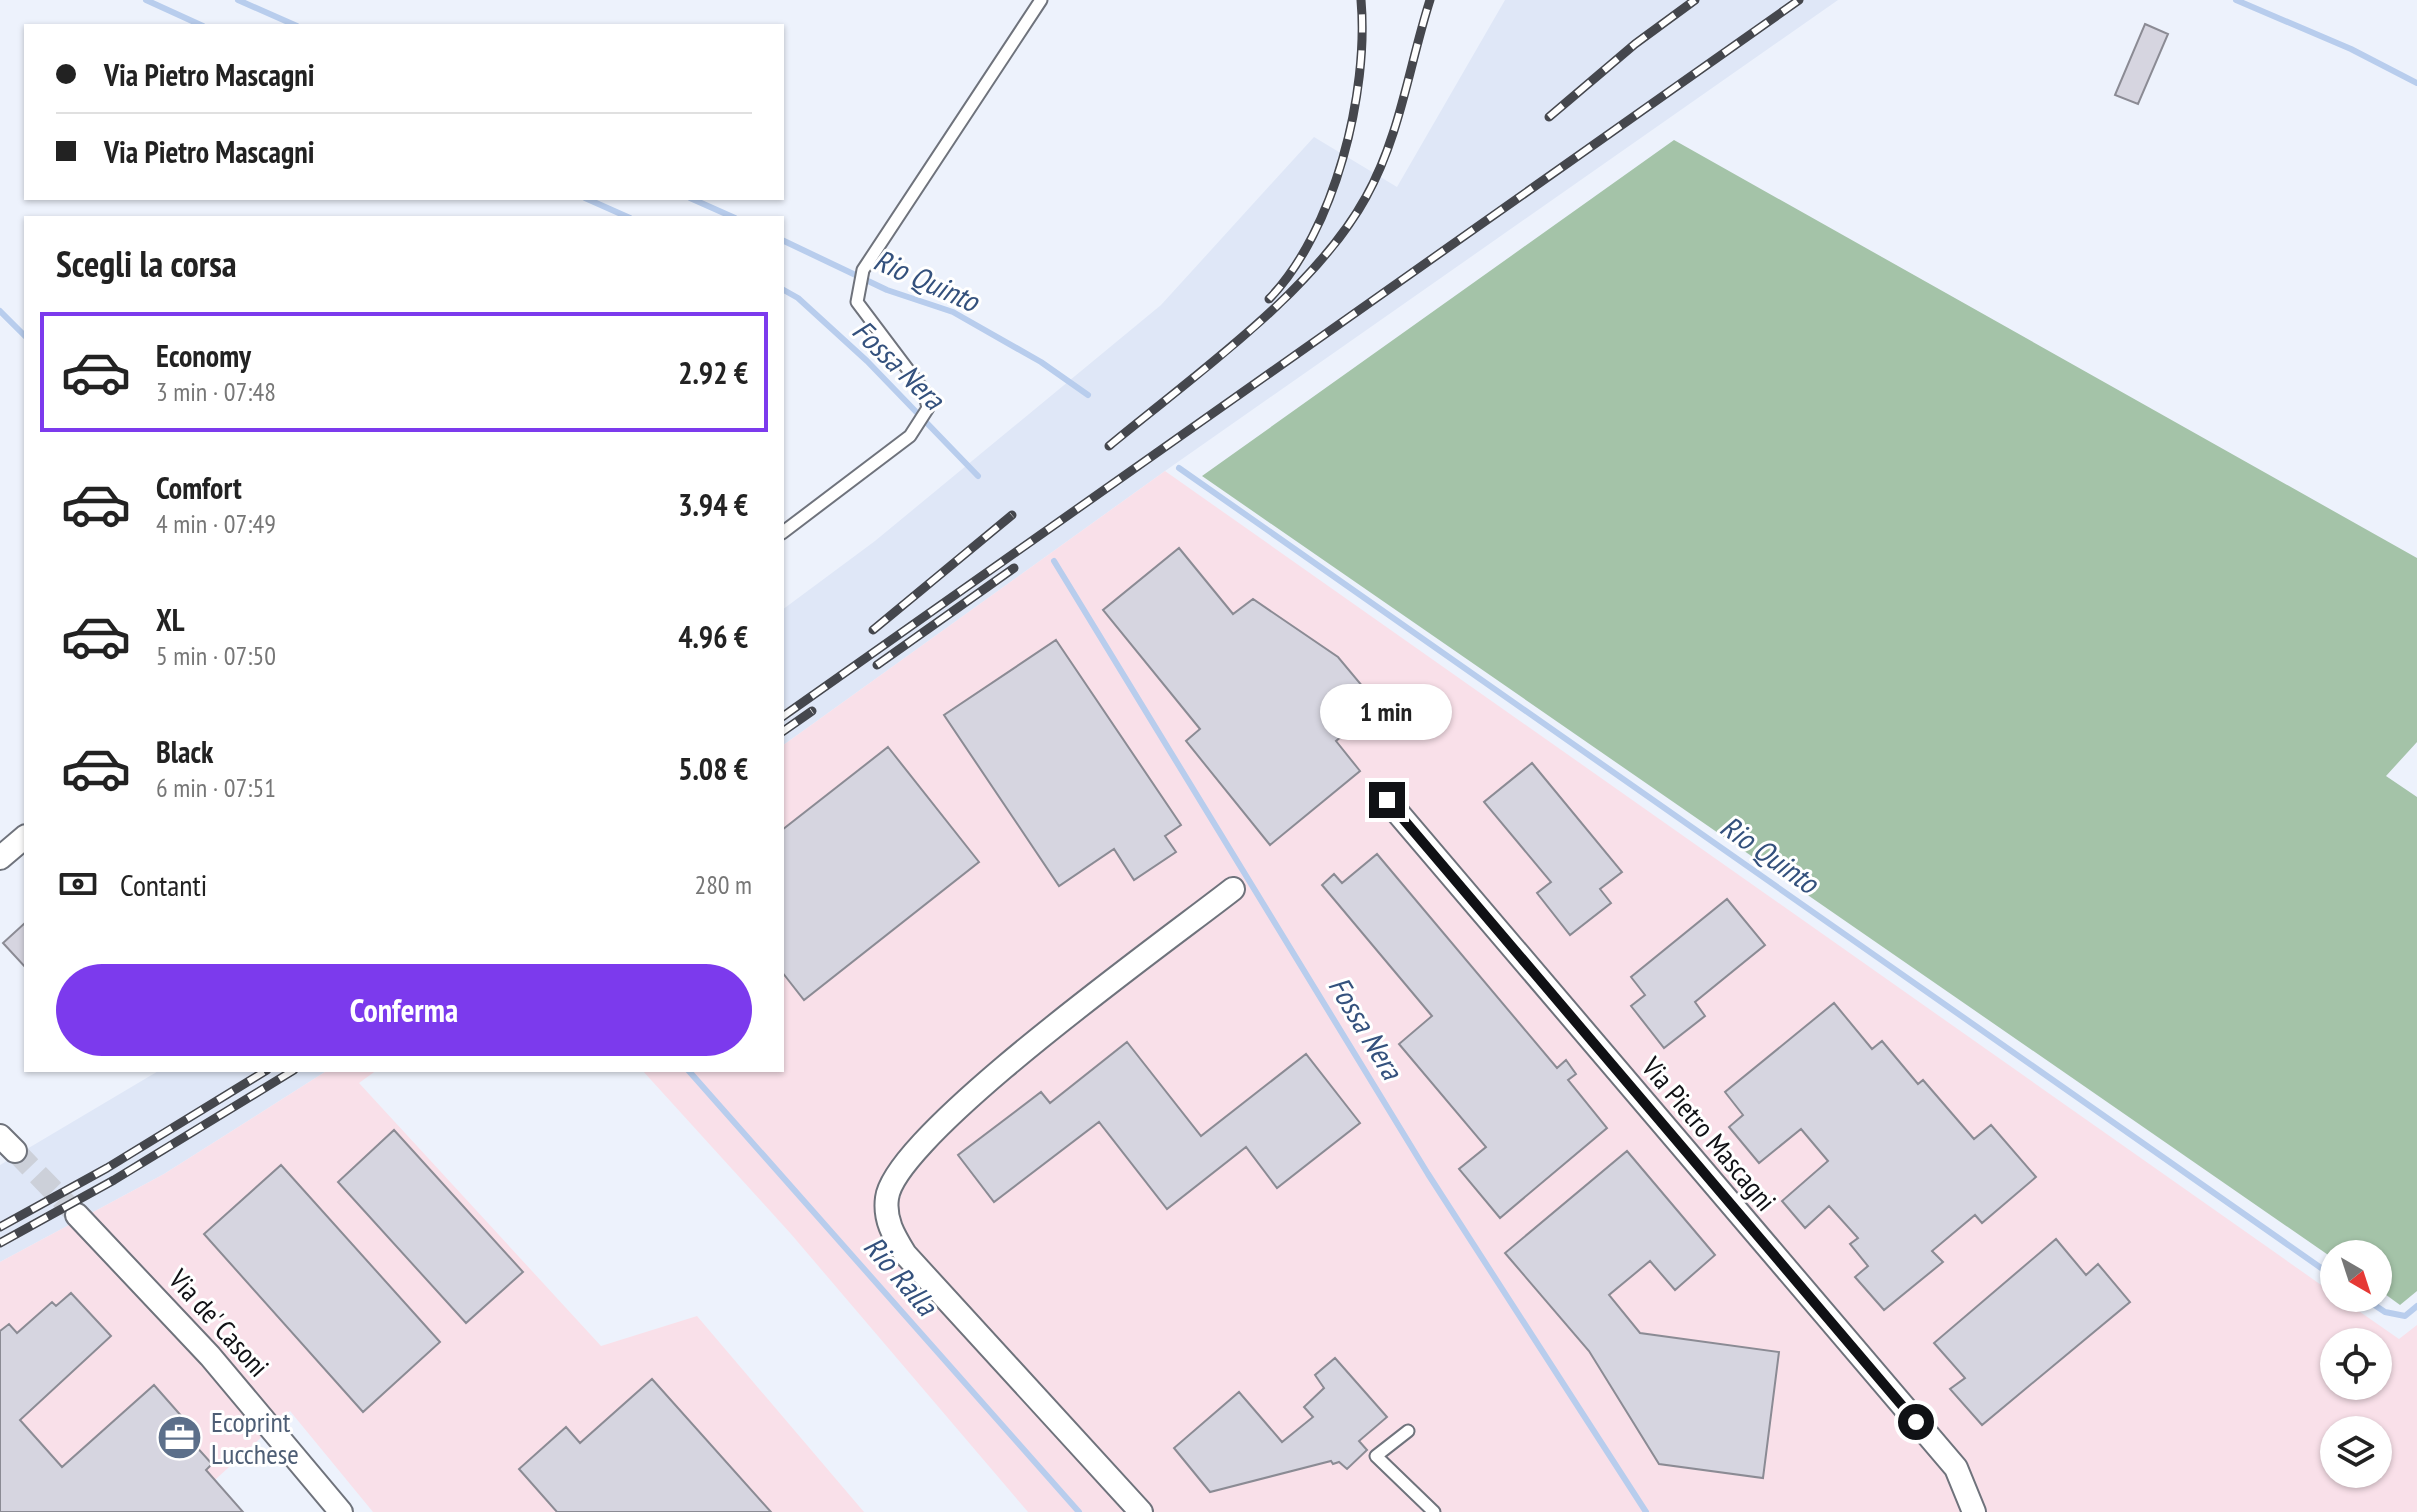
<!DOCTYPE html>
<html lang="it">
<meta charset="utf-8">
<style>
body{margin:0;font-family:"PT Sans Narrow",sans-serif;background:#f2f2f2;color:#222;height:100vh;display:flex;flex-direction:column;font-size:30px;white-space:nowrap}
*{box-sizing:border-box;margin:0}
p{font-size:26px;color:#767676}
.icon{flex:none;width:44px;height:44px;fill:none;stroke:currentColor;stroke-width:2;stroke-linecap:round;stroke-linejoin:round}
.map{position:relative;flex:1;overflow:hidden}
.drawer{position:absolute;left:24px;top:216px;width:760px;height:856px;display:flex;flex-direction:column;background:#fff;border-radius:0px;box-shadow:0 2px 6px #0004}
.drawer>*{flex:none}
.banner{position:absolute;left:24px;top:24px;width:760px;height:176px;border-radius:0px;box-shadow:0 2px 6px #0004;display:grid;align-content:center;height:176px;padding:0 32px;background:#fff}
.needle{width:52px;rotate:141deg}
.controls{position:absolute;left:2320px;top:1240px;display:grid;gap:16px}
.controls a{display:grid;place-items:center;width:72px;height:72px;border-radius:50%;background:#fff;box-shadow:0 2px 6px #0004;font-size:40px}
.end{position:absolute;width:36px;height:36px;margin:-18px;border:10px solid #101115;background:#fff;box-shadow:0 0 0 4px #fff}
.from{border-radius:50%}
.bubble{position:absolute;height:56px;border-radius:28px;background:#fff;box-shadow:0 2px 6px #0004;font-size:26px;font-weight:600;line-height:56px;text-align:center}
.banner b{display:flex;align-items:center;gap:28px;height:76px;font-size:30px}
.banner b+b{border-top:2px solid #e0e0e0}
.banner i{width:20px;height:20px;background:#222}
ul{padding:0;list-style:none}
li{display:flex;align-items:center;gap:24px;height:120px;margin:0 16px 12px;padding:0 16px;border:4px solid transparent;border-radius:0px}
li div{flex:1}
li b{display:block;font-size:30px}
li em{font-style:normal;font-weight:600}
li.selected{border-color:#7c3aed}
li>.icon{width:72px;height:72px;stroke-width:1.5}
h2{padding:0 32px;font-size:36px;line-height:96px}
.pay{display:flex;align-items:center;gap:20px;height:88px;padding:0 32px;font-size:30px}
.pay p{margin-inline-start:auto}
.button{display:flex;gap:16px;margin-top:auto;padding:16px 32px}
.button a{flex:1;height:92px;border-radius:48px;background:#7c3aed;color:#fff;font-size:32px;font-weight:600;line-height:92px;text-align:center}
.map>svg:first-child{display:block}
.built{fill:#dfe7f7}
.industrial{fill:#f9e0e9;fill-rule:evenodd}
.forest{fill:#a4c3a8}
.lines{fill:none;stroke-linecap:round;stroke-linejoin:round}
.stream{stroke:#b8cded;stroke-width:6}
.building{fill:#d6d5e0;stroke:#8b8b94;stroke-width:2}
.street-tunnel{stroke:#ccd0d9;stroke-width:22;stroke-dasharray:22 11;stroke-linecap:butt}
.lane-casing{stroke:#6f737c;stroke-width:15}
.street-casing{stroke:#6f737c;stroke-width:26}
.lane{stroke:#fff;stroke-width:11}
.street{stroke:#fff;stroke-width:22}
.rail-casing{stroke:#45474d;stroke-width:9}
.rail{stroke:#fff;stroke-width:6;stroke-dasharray:18;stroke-linecap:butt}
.route{stroke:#101115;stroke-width:10}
.labels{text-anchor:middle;stroke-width:6;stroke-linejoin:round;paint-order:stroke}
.street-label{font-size:28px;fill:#101115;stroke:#fff}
.service-label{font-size:28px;fill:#4e5e75;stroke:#fff;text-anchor:start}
.water-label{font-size:30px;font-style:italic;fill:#34517d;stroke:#fff}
</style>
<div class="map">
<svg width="2417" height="1512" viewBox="0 0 2417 1512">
<rect width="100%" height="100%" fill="#edf2fc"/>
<path class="built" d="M 1505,0 L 1838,0 L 1165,471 L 782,746 L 782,610 L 875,541 L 1161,305 L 1314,137 L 1397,187 Z
M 160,1070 L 328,1070 L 164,1174 L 0,1262 L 0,1165 Z"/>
<path class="industrial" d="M 1165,471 L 2334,1294 L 2334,1298 L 2340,1298 L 2399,1339 L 2417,1325 L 2417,1512 L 1028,1512 L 791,1234 L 642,1070 L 782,1070 L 782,746 ZM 2334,1342 L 2378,1342 L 2378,1386 L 2334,1386 ZM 2334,1430 L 2378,1430 L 2378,1474 L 2334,1474 Z
M 328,1070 L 377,1070 L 359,1083 L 601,1346 L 697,1316 L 864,1512 L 373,1512 L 290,1411 L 180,1512 L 0,1512 L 0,1262 L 164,1174 Z"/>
<path class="forest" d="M 1674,140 L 2417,558 L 2417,742 L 2386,776 L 2417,797 L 2417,1291 L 2400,1305 L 2378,1289 L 2378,1254 L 2334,1254 L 2334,1259 L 1202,476 Z"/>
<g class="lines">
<path class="stream" d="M 146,0 L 203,26
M 238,0 L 297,26
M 2236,0 L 2351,49 L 2417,83
M 585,198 L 630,218
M 690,198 L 735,218
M 782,240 L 887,290 L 953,312 L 1041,362 L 1088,395
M 782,289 L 798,298 L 867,361 L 978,476
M 0,311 L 26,337
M 1179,468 L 2334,1277
M 1054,561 L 1428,1174 L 1646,1512
M 688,1070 L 1079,1512
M 2364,1298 L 2385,1312 L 2405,1316 L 2417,1306"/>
</g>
<path class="building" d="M 2145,24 L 2168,34 L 2138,104 L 2115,95 Z
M 1179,548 L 1233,614 L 1253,599 L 1338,657 L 1379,706 L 1336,741 L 1360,771 L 1270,845 L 1186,741 L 1200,729 L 1103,610 Z
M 1056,640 L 1181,825 L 1165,836 L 1176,852 L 1134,880 L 1114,849 L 1059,886 L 944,715 Z
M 888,747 L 979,862 L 804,1000 L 782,972 L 782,830 Z
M 1532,763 L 1622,872 L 1600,889 L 1611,903 L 1570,935 L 1537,893 L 1551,882 L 1484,802 Z
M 1377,854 L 1557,1068 L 1566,1060 L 1576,1074 L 1568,1080 L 1607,1128 L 1500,1218 L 1459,1169 L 1486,1147 L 1399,1044 L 1432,1016 L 1322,885 L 1334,874 L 1342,883 Z
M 1727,899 L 1765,945 L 1695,1002 L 1705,1016 L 1664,1048 L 1631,1006 L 1645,995 L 1631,977 Z
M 26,922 L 26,968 L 3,943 Z
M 1834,1003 L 1872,1049 L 1882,1041 L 1918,1084 L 1923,1080 L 1974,1139 L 1991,1125 L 2036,1177 L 1982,1223 L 1975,1215 L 1932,1251 L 1943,1262 L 1884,1310 L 1855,1277 L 1868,1266 L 1850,1244 L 1858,1238 L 1829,1206 L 1805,1228 L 1782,1201 L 1828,1161 L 1801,1129 L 1759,1163 L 1729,1127 L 1743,1115 L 1725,1092 Z
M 1127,1042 L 1201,1136 L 1306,1054 L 1360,1123 L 1277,1188 L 1246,1147 L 1167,1209 L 1099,1122 L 994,1202 L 958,1155 L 1041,1092 L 1050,1103 Z
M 394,1130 L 523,1272 L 466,1323 L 338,1182 Z
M 1627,1151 L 1715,1255 L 1675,1290 L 1650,1261 L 1609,1295 L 1640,1333 L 1779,1352 L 1763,1478 L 1659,1464 L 1589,1351 L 1505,1253 Z
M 281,1165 L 440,1342 L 363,1412 L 204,1234 Z
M 2056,1239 L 2086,1275 L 2098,1264 L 2130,1302 L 1982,1425 L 1950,1389 L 1965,1378 L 1934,1343 Z
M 71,1293 L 111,1336 L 20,1420 L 62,1467 L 154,1385 L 191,1427 L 184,1433 L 212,1464 L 206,1470 L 243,1512 L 0,1512 L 0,1331 L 9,1324 L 17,1333 L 52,1302 L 56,1306 Z
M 1335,1358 L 1387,1417 L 1359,1441 L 1367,1450 L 1347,1469 L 1339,1462 L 1333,1464 L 1331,1461 L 1210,1492 L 1174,1448 L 1239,1392 L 1282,1442 L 1313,1417 L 1304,1407 L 1324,1388 L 1315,1375 Z
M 652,1379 L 771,1512 L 557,1512 L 519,1469 L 566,1427 L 580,1443 Z"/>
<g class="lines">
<path class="street-tunnel" d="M 15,1151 L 77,1215"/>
<defs>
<path id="lane" d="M 782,533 L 910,436 L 928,408 L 924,391 L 857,302 L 863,270 L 1041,0
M 1408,1431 L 1376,1456 L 1434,1512"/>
<path id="street" d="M 1387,800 L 1956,1468 L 1974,1512
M 0,858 L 26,836
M 0,1136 L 15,1151
M 77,1215 L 210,1356 L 341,1512
M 1141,1512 L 905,1254 C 894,1236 884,1220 887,1198 C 895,1134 1172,937 1233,889"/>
</defs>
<use href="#lane" class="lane-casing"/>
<use href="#street" class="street-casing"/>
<use href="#lane" class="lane"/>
<use href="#street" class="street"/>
<defs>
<path id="rail" d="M 1549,117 L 1635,44 L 1695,0
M 1269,299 C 1335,231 1369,92 1361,0
M 1109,446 C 1193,376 1314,292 1366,197 C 1400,136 1409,66 1430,0
M 873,630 L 1012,515
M 877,665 L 1014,568
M 782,717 L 1799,0
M 782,732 L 812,711
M 0,1227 L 107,1168 L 267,1070
M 0,1243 L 114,1180 L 294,1070"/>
</defs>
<use href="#rail" class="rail-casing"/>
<use href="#rail" class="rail"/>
</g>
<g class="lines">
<path class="route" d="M 1387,800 L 1916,1422"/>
</g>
<defs>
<symbol id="office-disc" viewBox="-11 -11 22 22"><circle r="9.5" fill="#5c6f8a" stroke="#fff"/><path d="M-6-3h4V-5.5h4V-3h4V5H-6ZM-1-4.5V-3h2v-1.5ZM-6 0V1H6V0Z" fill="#fff"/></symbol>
</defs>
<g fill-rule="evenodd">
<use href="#office-disc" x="154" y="1412" width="51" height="51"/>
</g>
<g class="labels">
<g class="street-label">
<text transform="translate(1709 1134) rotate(50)" y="10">Via Pietro Mascagni</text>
<text transform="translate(219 1323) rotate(48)" y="10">Via de' Casoni</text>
</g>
<g class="service-label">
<text x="211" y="1432">Ecoprint<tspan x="211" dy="32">Lucchese</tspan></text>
</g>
<g class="water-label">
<text transform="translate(926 281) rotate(24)" y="10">Rio Quinto</text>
<text transform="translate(898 365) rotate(44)" y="10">Fossa Nera</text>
<text transform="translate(1769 855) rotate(35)" y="10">Rio Quinto</text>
<text transform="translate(1365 1028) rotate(59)" y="10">Fossa Nera</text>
<text transform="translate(900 1276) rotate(49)" y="10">Rio Ralla</text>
</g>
</g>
</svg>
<div class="controls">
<a><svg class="needle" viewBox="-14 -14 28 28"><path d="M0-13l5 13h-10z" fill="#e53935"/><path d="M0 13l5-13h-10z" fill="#767676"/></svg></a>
<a><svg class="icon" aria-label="locate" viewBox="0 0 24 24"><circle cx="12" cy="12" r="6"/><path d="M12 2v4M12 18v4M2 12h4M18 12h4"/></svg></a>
<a><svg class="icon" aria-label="layers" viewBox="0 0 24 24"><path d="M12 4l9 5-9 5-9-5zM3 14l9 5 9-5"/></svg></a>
</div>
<i class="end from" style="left:1916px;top:1422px"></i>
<i class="end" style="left:1387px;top:800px"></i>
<div class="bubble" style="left:1320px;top:684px;width:132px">1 min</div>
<div class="banner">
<b><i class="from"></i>Via Pietro Mascagni</b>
<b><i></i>Via Pietro Mascagni</b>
</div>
<section class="drawer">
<h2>Scegli la corsa</h2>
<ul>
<li class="selected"><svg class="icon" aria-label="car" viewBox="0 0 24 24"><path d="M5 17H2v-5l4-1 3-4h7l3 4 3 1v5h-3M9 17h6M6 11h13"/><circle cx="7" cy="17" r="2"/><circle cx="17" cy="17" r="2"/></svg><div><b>Economy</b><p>3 min · 07:48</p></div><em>2.92 €</em></li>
<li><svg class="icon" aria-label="car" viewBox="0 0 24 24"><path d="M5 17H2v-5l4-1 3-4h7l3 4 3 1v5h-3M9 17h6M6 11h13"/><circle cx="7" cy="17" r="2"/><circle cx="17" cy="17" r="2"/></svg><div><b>Comfort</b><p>4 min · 07:49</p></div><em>3.94 €</em></li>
<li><svg class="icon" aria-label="car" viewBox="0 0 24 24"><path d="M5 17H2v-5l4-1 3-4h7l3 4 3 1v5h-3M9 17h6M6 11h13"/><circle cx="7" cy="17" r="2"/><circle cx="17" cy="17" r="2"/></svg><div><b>XL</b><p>5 min · 07:50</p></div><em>4.96 €</em></li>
<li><svg class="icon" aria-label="car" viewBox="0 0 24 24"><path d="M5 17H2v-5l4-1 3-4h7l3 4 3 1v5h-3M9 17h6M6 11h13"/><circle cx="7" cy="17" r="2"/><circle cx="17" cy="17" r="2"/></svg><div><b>Black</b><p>6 min · 07:51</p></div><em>5.08 €</em></li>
</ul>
<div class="pay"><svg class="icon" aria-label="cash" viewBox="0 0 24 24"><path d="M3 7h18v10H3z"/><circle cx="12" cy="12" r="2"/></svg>Contanti<p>280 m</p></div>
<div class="button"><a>Conferma</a></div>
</section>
</div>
